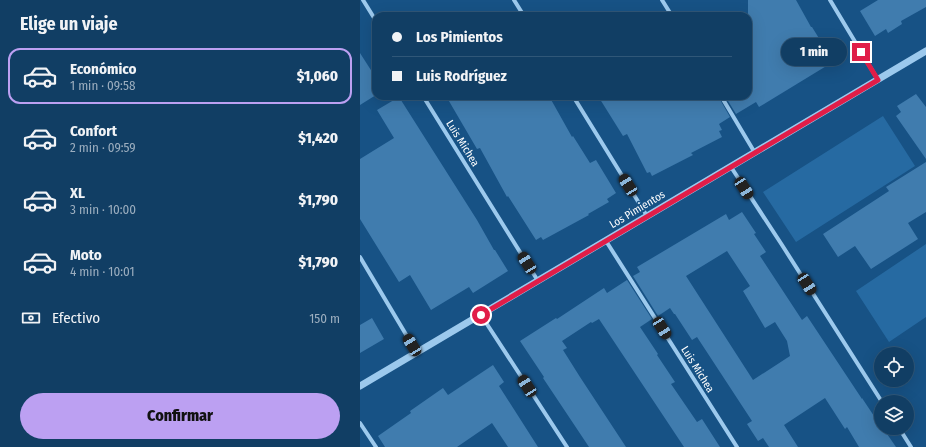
<!DOCTYPE html>
<html lang="es">
<meta charset="utf-8">
<style>
body{margin:0;font-family:"Fira Sans Condensed",sans-serif;background:#1e496d;color:#f1f3f6;height:100vh;display:flex;flex-direction:column;font-size:15px;white-space:nowrap}
*{box-sizing:border-box;margin:0}
p{font-size:13px;color:#9caebf}
.icon{flex:none;width:22px;height:22px;fill:none;stroke:currentColor;stroke-width:2;stroke-linecap:round;stroke-linejoin:round}
.map{position:relative;flex:1;overflow:hidden}
.details{display:flex;flex-direction:column;background:#113e64;width:360px}
.details>*{flex:none}
.top-card{position:absolute;left:12px;top:12px;width:380px;height:88px;border-radius:12px;box-shadow:0 4px 16px #0002,0 0 0 1px #305778;display:grid;align-content:center;height:88px;padding:0 20px;background:#113e64}
.buttons{position:absolute;left:514px;top:347px;display:grid;gap:8px}
.buttons a{display:grid;place-items:center;width:40px;height:40px;border-radius:50%;background:#113e64;box-shadow:0 4px 16px #0002,0 0 0 1px #305778;font-size:20px}
.end{position:absolute;width:18px;height:18px;margin:-9px;border:5px solid #e11d48;background:#fff;box-shadow:0 0 0 2px #fff}
.from{border-radius:50%}
.bubble{position:absolute;height:28px;border-radius:14px;background:#113e64;box-shadow:0 4px 16px #0002,0 0 0 1px #305778;font-size:13px;font-weight:800;line-height:28px;text-align:center}
.car{position:absolute;width:12px;height:24px;margin:-12px -6px;border-radius:5px;box-shadow:0 0 3px 1px #0007;background:linear-gradient(#222 24%,#8ab4d8 0 40%,#222 0 76%,#8ab4d8 0 86%,#222 0)}
.top-card b{display:flex;align-items:center;gap:14px;height:38px;font-size:15px}
.top-card b+b{border-top:1px solid #305778}
.top-card i{width:10px;height:10px;background:#f1f3f6}
ul{padding:0;list-style:none}
li{display:flex;align-items:center;gap:12px;height:56px;margin:0 8px 6px;padding:0 12px;border:2px solid transparent;border-radius:12px}
li div{flex:1}
li b{display:block;font-size:15px}
li em{font-style:normal;font-weight:800}
li.on{border-color:#bca0f2}
li>.icon{width:36px;height:36px;stroke-width:1.5}
h2{padding:0 20px;font-size:18px;line-height:48px}
.pay{display:flex;align-items:center;gap:10px;height:44px;padding:0 20px;font-size:15px}
.pay p{margin-inline-start:auto}
.primary-button{display:flex;gap:8px;margin-top:auto;padding:8px 20px}
.primary-button a{flex:1;height:46px;border-radius:24px;background:#bca0f2;color:#111;font-size:16px;font-weight:800;line-height:46px;text-align:center}
main{display:flex;flex:1;min-height:0}
.map>svg:first-child{display:block}
.green{fill:#266aa2}
.building{fill:#407cae;fill-rule:evenodd}
.lines{fill:none;stroke-linecap:round;stroke-linejoin:round}
.minor{stroke:#9cc9ed;stroke-width:4}
.tertiary{stroke:#9cc9ed;stroke-width:7}
.route{stroke:#e11d48;stroke-width:5}
.labels{text-anchor:middle;stroke-width:4;stroke-linejoin:round;paint-order:stroke}
.street-label{font-size:11px;fill:#fff;stroke:#175285}
</style>
<main>
<section class="details">
<h2>Elige un viaje</h2>
<ul>
<li class="on"><svg class="icon" aria-label="car" viewBox="0 0 24 24"><path d="M5 17H2v-5l4-1 3-4h7l3 4 3 1v5h-3M9 17h6M6 11h13"/><circle cx="7" cy="17" r="2"/><circle cx="17" cy="17" r="2"/></svg><div><b>Económico</b><p>1 min · 09:58</p></div><em>$1,060</em></li>
<li><svg class="icon" aria-label="car" viewBox="0 0 24 24"><path d="M5 17H2v-5l4-1 3-4h7l3 4 3 1v5h-3M9 17h6M6 11h13"/><circle cx="7" cy="17" r="2"/><circle cx="17" cy="17" r="2"/></svg><div><b>Confort</b><p>2 min · 09:59</p></div><em>$1,420</em></li>
<li><svg class="icon" aria-label="car" viewBox="0 0 24 24"><path d="M5 17H2v-5l4-1 3-4h7l3 4 3 1v5h-3M9 17h6M6 11h13"/><circle cx="7" cy="17" r="2"/><circle cx="17" cy="17" r="2"/></svg><div><b>XL</b><p>3 min · 10:00</p></div><em>$1,790</em></li>
<li><svg class="icon" aria-label="car" viewBox="0 0 24 24"><path d="M5 17H2v-5l4-1 3-4h7l3 4 3 1v5h-3M9 17h6M6 11h13"/><circle cx="7" cy="17" r="2"/><circle cx="17" cy="17" r="2"/></svg><div><b>Moto</b><p>4 min · 10:01</p></div><em>$1,790</em></li>
</ul>
<div class="pay"><svg class="icon" aria-label="cash" viewBox="0 0 24 24"><path d="M3 7h18v10H3z"/><circle cx="12" cy="12" r="2"/></svg>Efectivo<p>150 m</p></div>
<div class="primary-button"><a>Confirmar</a></div>
</section>
<div class="map">
<svg width="566" height="447" viewBox="0 0 566 447">
<rect width="100%" height="100%" fill="#175285"/>
<path class="green" d="M 523,116 L 555,166 L 436,242 L 403,192 Z
M 566,244 L 566,317 L 529,342 L 496,291 Z"/>
<path class="building" d="M 388,0 L 436,0 L 451,27 L 452,27 L 470,56 L 465,59 L 468,65 L 399,107 L 396,102 L 376,114 L 365,96 L 388,96 Z
M 518,0 L 566,0 L 566,7 L 541,21 L 542,24 L 528,33 L 526,29 L 515,36 L 500,11 Z
M 0,53 L 16,78 L 16,95 L 0,105 Z
M 556,94 L 566,107 L 566,159 L 536,116 L 541,112 L 537,106 Z
M 86,96 L 189,96 L 212,137 L 213,136 L 230,163 L 236,160 L 256,193 L 247,199 L 249,202 L 228,214 L 229,215 L 183,240 L 181,237 L 176,240 L 148,196 L 147,197 L 120,148 L 117,149 Z
M 238,96 L 358,96 L 370,117 L 359,124 L 362,130 L 359,131 L 362,137 L 331,153 L 333,155 L 292,176 L 290,172 L 287,173 L 267,134 L 263,136 Z
M 39,97 L 117,220 L 134,250 L 135,250 L 148,271 L 113,293 L 109,287 L 71,310 L 50,275 L 39,282 L 0,219 L 0,159 L 34,138 L 17,110 Z
M 566,162 L 566,212 L 548,223 L 558,239 L 511,269 L 495,246 L 478,257 L 463,234 L 529,191 L 526,187 Z
M 382,212 L 396,233 L 394,234 L 406,252 L 400,256 L 442,320 L 447,316 L 502,399 L 502,398 L 514,416 L 517,414 L 521,421 L 521,428 L 526,428 L 527,430 L 525,431 L 536,447 L 499,447 L 487,427 L 485,429 L 465,398 L 424,425 L 438,447 L 409,447 L 403,438 L 398,441 L 387,424 L 392,421 L 337,337 L 332,340 L 315,314 L 314,314 L 310,308 L 298,316 L 273,276 L 280,272 L 277,267 L 366,214 L 369,220 ZM 367,251 L 390,286 L 383,291 L 405,328 L 415,322 L 427,341 L 430,356 L 393,380 L 326,276 Z
M 267,280 L 292,319 L 280,327 L 298,354 L 297,355 L 315,382 L 311,384 L 337,422 L 342,419 L 360,447 L 324,447 L 239,319 L 232,323 L 231,322 L 202,341 L 207,348 L 203,350 L 220,377 L 266,447 L 229,447 L 183,378 L 184,377 L 160,341 L 196,318 L 197,319 L 244,288 L 247,293 Z
M 12,318 L 24,339 L 0,353 L 0,325 Z
M 133,365 L 144,382 L 139,386 L 178,447 L 148,447 L 132,423 L 97,447 L 25,447 L 18,436 L 51,413 L 50,411 L 83,388 L 88,395 Z"/>
<g class="lines">
<path class="minor" d="M 3,0 L 16,21
M 154,0 L 164,16
M 302,0 L 312,16
M 470,0 L 518,80
M 63,96 L 178,281
M 213,96 L 287,216
M 361,96 L 395,153
M 371,167 L 422,245 L 522,402
M 246,241 L 377,447
M 0,257 L 57,353
M 121,315 L 207,447
M 0,423 L 16,447
M 539,428 L 551,447"/>
<path class="tertiary" d="M 0,386 L 566,51"/>
</g>
<g class="lines">
<path class="route" d="M 121,315 L 518,80 L 501,52"/>
</g>
<g class="labels">
<g class="street-label">
<text transform="translate(103 143) rotate(58)" y="4">Luis Michea</text>
<text transform="translate(277 209) rotate(-31)" y="4">Los Pimientos</text>
<text transform="translate(338 369) rotate(58)" y="4">Luis Michea</text>
</g>
</g>
</svg>
<div class="buttons">
<a><svg class="icon" aria-label="locate" viewBox="0 0 24 24"><circle cx="12" cy="12" r="6"/><path d="M12 2v4M12 18v4M2 12h4M18 12h4"/></svg></a>
<a><svg class="icon" aria-label="layers" viewBox="0 0 24 24"><path d="M12 4l9 5-9 5-9-5zM3 14l9 5 9-5"/></svg></a>
</div>
<i class="end from" style="left:121px;top:315px"></i>
<i class="end" style="left:501px;top:52px"></i>
<div class="bubble" style="left:421px;top:38px;width:66px">1 min</div>
<i class="car" style="left:268px;top:185px;rotate:328deg"></i>
<i class="car" style="left:384px;top:188px;rotate:147deg"></i>
<i class="car" style="left:167px;top:263px;rotate:328deg"></i>
<i class="car" style="left:447px;top:284px;rotate:147deg"></i>
<i class="car" style="left:302px;top:328px;rotate:148deg"></i>
<i class="car" style="left:52px;top:345px;rotate:329deg"></i>
<i class="car" style="left:167px;top:386px;rotate:327deg"></i>
<div class="top-card">
<b><i class="from"></i>Los Pimientos</b>
<b><i></i>Luis Rodríguez</b>
</div>
</div>
</main>
